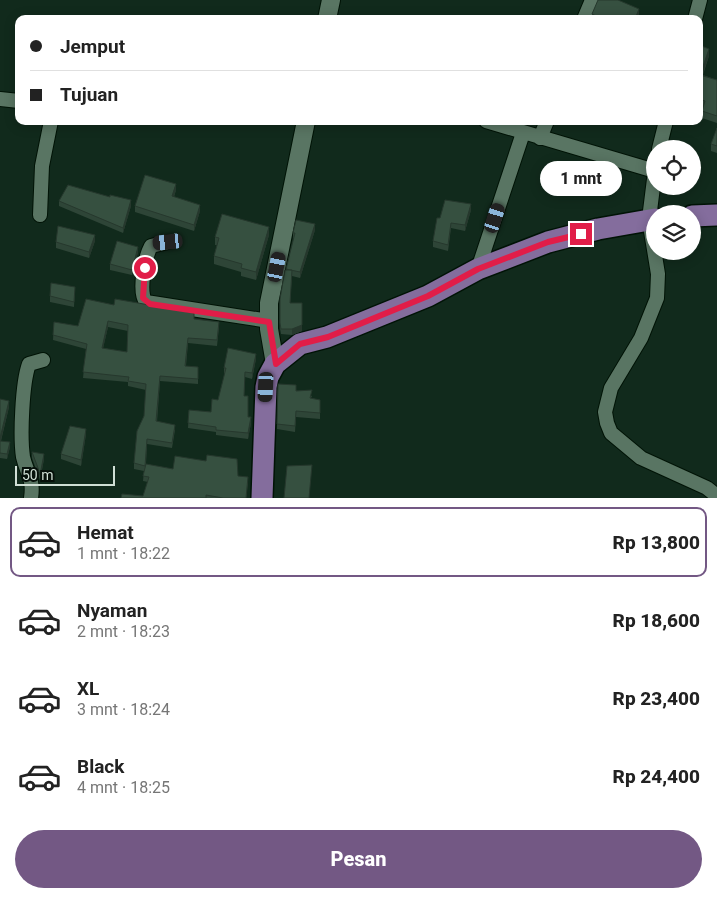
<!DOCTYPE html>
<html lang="id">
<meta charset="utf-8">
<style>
body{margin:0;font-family:Roboto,sans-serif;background:#f2f2f2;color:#222;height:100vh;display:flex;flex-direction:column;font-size:19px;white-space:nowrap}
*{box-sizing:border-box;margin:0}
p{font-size:16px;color:#767676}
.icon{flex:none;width:28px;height:28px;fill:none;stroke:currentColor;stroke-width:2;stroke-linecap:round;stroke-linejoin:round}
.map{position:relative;height:498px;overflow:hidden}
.details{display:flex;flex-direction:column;background:#fff;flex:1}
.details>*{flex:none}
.banner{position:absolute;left:15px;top:15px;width:688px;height:110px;border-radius:10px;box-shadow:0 2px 12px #0003;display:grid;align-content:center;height:110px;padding:0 15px;background:#fff}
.tools{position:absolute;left:646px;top:140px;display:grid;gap:10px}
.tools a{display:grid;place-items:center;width:55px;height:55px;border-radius:50%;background:#fff;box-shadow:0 2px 12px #0003;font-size:25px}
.scale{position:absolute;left:15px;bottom:12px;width:100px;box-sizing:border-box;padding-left:5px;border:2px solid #d0dfd5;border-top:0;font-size:14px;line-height:18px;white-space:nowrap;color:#d0dfd5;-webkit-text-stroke:4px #06100a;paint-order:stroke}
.end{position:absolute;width:22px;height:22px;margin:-11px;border:6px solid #e11d48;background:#fff;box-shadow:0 0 0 2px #fff}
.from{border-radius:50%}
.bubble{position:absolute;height:35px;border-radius:18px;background:#fff;box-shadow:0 2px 12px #0003;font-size:16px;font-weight:800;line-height:35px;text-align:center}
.car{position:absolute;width:15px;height:30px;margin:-15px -8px;border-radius:6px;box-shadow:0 0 4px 1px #0007;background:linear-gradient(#222 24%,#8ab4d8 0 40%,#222 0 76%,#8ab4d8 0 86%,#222 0)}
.banner b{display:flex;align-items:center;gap:18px;height:48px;font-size:19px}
.banner b+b{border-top:1px solid #e0e0e0}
.banner i{width:12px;height:12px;background:#222}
ul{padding:9px 0 0;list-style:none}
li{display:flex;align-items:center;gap:15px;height:70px;margin:0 10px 8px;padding:0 5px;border:2px solid transparent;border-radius:10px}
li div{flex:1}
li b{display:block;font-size:19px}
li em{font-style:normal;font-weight:800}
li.on{border-color:#735884}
li>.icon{width:45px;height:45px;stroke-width:1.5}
.button{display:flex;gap:10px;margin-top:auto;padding:10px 15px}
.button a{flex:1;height:58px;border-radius:30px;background:#735884;color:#fff;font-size:20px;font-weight:800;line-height:58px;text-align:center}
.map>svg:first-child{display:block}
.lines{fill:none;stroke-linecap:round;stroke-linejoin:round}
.minor-casing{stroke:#001306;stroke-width:16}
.tertiary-casing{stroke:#001306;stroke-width:20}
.primary-casing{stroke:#001306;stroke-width:24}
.minor{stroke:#597563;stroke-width:14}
.tertiary{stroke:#597563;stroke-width:18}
.primary{stroke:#846d9d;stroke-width:21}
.wall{fill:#2e4537;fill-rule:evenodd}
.shaded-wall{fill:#26382d}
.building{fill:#365040;stroke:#26382d;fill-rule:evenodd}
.route{stroke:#e11d48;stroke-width:6}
</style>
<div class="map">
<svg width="717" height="498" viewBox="0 0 717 498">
<rect width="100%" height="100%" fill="#112a1c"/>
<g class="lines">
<defs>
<path id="minor" d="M 584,19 L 592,0
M 695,19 L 700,0
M 0,99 L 19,101
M 486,121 L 655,171
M 540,138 L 547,121
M 659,149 L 666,121
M 655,171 L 649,219 L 658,274 L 657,298 L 641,338 L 611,388 L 605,412 L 607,423 L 611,433 L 641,458 L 707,488 L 717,496
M 40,215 L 42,166 L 51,121
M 168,242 L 151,246 C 145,257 138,292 146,302 L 269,321
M 478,269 L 523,133
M 31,498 C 34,479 27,474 23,457 C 20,437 22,383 29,364 L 43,360"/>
<path id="tertiary" d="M 327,19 L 331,0
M 275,364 L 269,329 L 269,303 L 306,121"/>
<path id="primary" d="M 692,216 L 717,215
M 262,498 L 266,387 L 268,377 L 275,364 L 300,344 L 327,337 L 428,296 L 478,269 L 548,242 L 598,229 L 655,219"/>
</defs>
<use href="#minor" class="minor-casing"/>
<use href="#tertiary" class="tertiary-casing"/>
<use href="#primary" class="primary-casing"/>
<use href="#minor" class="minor"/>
<use href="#tertiary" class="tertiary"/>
<use href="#primary" class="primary"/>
</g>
<path class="wall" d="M 592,14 L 639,16 L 638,19 L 592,19 Z
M 699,46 L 709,56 L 703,75 L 717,80 L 717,123 L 702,118 L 702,111 L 703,108 L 699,106 Z
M 717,128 L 717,153 L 711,151 L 711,144 Z
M 176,190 L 174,197 L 200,211 L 194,231 L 135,212 L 135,206 Z
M 59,201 L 131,206 L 123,233 L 59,206 Z
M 471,210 L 465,231 L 451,228 L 448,251 L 433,247 L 433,241 L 440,218 Z
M 315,230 L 300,278 L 292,276 L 290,303 L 302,303 L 302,331 L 292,335 L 281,334 L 280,328 L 280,299 L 286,269 L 294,238 L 293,238 L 293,233 Z
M 269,235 L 256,280 L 241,276 L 241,272 L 214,264 L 214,256 L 217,245 L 215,245 L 215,237 Z
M 95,241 L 89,258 L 56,248 L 56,242 Z
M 138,252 L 132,275 L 110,270 L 110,264 Z
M 75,287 L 74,307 L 50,302 L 50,296 Z
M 114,305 L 194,319 L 219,327 L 217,346 L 188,343 L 186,366 L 198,367 L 198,384 L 160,381 L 157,422 L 175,430 L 172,448 L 147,444 L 146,464 L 173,469 L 238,476 L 248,483 L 246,498 L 121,498 L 143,496 L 148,482 L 143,481 L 144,471 L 134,469 L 134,463 L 144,416 L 146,390 L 128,386 L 128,382 L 83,378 L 86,349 L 53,340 L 54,322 L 78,326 ZM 108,327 L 128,331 L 127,352 L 103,348 Z
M 256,359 L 252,379 L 245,377 L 244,396 L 248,417 L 251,423 L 248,439 L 216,435 L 216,432 L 188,428 L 189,410 L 211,412 L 218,400 L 225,373 L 224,373 L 224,368 Z
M 278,384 L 312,396 L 311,398 L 320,400 L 320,419 L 296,417 L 295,432 L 277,429 Z
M 0,399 L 9,407 L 1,441 L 10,447 L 7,459 L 0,458 Z
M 86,434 L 81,466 L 61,459 L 61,454 Z
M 32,452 L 44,459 L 40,480 L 32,458 Z"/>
<path class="shaded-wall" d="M 639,9 L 639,16 L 638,19 L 635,19 Z
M 709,49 L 709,56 L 700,81 L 700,75 Z
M 176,184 L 176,190 L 172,202 L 172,196 Z
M 131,200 L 131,206 L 123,233 L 123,228 Z
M 471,204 L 471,210 L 465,231 L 465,225 Z
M 200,205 L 200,211 L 194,231 L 194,225 Z
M 315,224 L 315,230 L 300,278 L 300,272 Z
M 269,227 L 269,235 L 256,280 L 256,272 Z
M 95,235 L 95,241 L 89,258 L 89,252 Z
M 138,247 L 138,252 L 132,275 L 132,270 Z
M 108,321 L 108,327 L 102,353 L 102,348 Z
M 302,325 L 302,331 L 292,335 L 292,329 Z
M 256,354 L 256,359 L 252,379 L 252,373 Z
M 9,401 L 9,407 L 0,444 L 0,438 Z
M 251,417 L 251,423 L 248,439 L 248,433 Z
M 86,429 L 86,434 L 81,466 L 81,460 Z
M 10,442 L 10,447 L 7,459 L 7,454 Z
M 44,454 L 44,459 L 40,480 L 40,475 Z"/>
<path class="building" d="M 598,0 L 618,0 L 639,9 L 635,19 L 602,19 L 592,14 Z
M 699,45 L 709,49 L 700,75 L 717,80 L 717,116 L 702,111 L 705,101 L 699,99 Z
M 717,128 L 717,146 L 711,144 Z
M 145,175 L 176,184 L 172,196 L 200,205 L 194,225 L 135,206 Z
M 68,185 L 110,197 L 110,195 L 131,200 L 123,228 L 59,201 Z
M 445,200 L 471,204 L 465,225 L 451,223 L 448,245 L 433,241 L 437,218 L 440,218 Z
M 222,214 L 269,227 L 256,272 L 241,268 L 242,264 L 214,256 L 219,238 L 215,237 Z
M 296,220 L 315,224 L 300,272 L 286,269 L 295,233 L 293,233 Z
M 58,226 L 95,235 L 89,252 L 56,242 Z
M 117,241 L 138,247 L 132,270 L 110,264 Z
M 285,270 L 292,270 L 290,303 L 302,303 L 302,325 L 292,329 L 281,329 L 280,323 L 280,299 Z
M 51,283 L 75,287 L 74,302 L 50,296 Z
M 86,299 L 114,305 L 115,299 L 138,303 L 194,313 L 194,319 L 219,322 L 217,340 L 188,338 L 185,366 L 198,367 L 198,379 L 160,376 L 156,421 L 175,425 L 172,443 L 147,439 L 145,466 L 134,463 L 137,431 L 144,416 L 146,384 L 128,381 L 129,377 L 83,372 L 87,344 L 53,335 L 54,322 L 78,326 ZM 108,321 L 128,325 L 127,352 L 102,348 Z
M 228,348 L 256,354 L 252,373 L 245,372 L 244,396 L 248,396 L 248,417 L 251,417 L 248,433 L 216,430 L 216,427 L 188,423 L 189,410 L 211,412 L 212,399 L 218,400 L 226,368 L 224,368 Z
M 278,384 L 296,385 L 296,391 L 312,390 L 310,398 L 320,400 L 320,413 L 296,411 L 295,426 L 277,424 Z
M 0,399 L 9,401 L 0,438 Z
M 70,426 L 86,429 L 81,460 L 61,454 Z
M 0,441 L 10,442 L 7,454 L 0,453 Z
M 32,452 L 44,454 L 40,475 L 38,468 Z
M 207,455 L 237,459 L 238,476 L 248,477 L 246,498 L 223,498 L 206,495 L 206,498 L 121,498 L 122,494 L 143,496 L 149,477 L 143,476 L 146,464 L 173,469 L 175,456 L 206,461 Z
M 312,465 L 309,498 L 284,498 L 287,466 Z"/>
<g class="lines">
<path class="route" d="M 145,268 L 143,298 L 150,304 L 269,322 L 276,364 L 300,344 L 328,337 L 428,296 L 478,269 L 548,242 L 581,234"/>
</g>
</svg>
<div class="tools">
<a><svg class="icon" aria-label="locate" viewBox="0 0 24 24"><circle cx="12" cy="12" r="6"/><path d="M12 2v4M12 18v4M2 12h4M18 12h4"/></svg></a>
<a><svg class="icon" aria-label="layers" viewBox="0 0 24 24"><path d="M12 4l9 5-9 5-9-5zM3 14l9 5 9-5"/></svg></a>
</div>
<div class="scale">50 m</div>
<i class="end from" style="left:145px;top:268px"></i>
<i class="end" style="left:581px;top:234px"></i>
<div class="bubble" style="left:540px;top:161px;width:82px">1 mnt</div>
<i class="car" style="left:495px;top:218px;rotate:18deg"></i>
<i class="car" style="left:168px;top:242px;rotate:264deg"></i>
<i class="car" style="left:277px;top:267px;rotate:11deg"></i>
<i class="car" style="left:266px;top:387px;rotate:183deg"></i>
<div class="banner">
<b><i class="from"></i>Jemput</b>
<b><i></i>Tujuan</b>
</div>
</div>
<section class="details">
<ul>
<li class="on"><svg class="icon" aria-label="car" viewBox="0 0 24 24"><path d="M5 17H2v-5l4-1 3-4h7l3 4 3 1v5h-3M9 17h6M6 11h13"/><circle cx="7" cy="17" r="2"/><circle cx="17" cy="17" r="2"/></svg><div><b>Hemat</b><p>1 mnt · 18:22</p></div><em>Rp 13,800</em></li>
<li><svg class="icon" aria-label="car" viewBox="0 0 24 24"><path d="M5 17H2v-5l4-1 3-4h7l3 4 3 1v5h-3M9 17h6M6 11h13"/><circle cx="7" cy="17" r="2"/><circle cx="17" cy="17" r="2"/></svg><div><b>Nyaman</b><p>2 mnt · 18:23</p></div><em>Rp 18,600</em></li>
<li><svg class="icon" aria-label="car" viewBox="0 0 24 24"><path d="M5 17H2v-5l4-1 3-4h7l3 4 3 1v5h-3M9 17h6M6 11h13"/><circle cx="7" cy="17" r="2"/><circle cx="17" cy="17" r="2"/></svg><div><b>XL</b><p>3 mnt · 18:24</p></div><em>Rp 23,400</em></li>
<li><svg class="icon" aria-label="car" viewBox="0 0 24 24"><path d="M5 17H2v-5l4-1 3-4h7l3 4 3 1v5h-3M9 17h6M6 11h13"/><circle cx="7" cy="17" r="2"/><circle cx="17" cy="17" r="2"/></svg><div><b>Black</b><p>4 mnt · 18:25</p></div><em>Rp 24,400</em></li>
</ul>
<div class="button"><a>Pesan</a></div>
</section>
